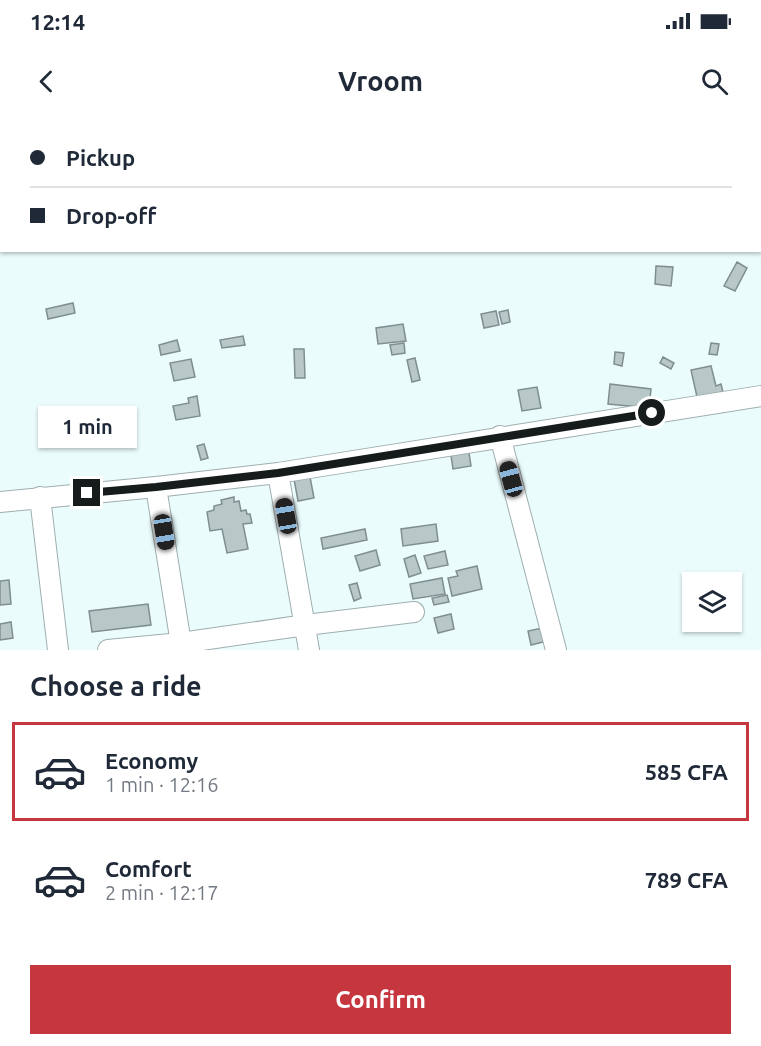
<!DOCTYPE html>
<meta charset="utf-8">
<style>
body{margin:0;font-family:Ubuntu,sans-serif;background:#f6f6f7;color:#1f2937;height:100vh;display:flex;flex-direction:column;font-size:22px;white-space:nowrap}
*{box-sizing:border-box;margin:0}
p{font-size:20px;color:#747a83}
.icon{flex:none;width:33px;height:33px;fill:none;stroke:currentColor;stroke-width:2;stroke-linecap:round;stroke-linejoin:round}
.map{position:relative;height:530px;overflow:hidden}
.side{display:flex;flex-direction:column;background:#fff;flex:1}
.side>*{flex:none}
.hud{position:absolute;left:0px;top:0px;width:762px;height:132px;box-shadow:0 2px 4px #0004;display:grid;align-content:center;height:132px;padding:0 30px;background:#fff}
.controls{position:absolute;left:682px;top:452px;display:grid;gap:12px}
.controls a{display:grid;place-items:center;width:60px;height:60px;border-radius:0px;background:#fff;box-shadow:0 2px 4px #0004;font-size:30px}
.end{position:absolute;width:27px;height:27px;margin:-14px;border:8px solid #161c1c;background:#fff;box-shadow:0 0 0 3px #fff}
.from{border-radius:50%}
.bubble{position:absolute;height:42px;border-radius:0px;background:#fff;box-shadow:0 2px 4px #0004;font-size:20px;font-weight:700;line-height:42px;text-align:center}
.car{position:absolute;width:18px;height:36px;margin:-18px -9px;border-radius:8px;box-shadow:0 0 4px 2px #0007;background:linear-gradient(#222 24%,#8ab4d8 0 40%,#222 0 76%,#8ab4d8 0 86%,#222 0)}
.hud b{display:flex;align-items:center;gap:21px;height:57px;font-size:22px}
.hud b+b{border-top:2px solid #e0e1e3}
.hud i{width:15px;height:15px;background:#1f2937}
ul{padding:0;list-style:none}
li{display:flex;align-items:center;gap:18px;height:99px;margin:0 12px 9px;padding:0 18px;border:3px solid transparent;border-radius:0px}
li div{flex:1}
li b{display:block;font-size:22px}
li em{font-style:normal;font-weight:700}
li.selected{border-color:#c5363e}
li>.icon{width:54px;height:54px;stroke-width:1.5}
h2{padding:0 30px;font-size:27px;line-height:72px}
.action{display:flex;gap:12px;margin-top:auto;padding:12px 30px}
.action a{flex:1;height:69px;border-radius:0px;background:#c5363e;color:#fff;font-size:24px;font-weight:700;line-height:69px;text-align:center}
.status{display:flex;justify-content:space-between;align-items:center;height:42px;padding:0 30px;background:#fff;direction:ltr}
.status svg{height:16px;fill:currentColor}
header{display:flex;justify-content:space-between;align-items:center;height:78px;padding:0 30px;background:#fff;font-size:27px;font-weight:700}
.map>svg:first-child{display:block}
.building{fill:#b8c7c8;stroke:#808e90;stroke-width:1.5}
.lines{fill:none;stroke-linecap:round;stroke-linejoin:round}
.minor-casing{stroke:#9faeaf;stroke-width:22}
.minor{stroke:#fff;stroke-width:20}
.route{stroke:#161c1c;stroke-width:8}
</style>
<div class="status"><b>12:14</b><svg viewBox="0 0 49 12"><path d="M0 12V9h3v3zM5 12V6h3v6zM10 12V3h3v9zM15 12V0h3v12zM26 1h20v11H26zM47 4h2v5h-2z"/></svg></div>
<header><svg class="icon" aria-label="back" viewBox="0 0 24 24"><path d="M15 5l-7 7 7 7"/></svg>Vroom<svg class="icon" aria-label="search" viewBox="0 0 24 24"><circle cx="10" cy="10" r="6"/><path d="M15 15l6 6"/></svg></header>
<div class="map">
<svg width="761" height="530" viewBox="0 0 761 530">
<rect width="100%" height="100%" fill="#ebfcfd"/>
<path class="building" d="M 737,142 L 747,148 L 735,171 L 724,166 Z
M 656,146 L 673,147 L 671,166 L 655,164 Z
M 73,183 L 75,193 L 48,199 L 46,189 Z
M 508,190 L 510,202 L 502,204 L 499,192 Z
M 496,191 L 499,205 L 484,208 L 481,194 Z
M 403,204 L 406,221 L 378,224 L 376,208 Z
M 243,216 L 245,225 L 222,228 L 220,220 Z
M 177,220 L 180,231 L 161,235 L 159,225 Z
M 404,223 L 405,233 L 392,235 L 390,225 Z
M 711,223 L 719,224 L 717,235 L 709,234 Z
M 294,229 L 304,229 L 305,258 L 295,258 Z
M 615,232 L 624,233 L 622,246 L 614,244 Z
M 663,237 L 674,243 L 671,249 L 660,243 Z
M 415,238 L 420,260 L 412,262 L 407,240 Z
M 191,239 L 195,257 L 174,261 L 170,243 Z
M 711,246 L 716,266 L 721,264 L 723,272 L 697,277 L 691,250 Z
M 610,264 L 651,269 L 649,288 L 608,284 Z
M 537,267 L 541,288 L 522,291 L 518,270 Z
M 197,276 L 200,296 L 176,300 L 173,286 L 189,283 L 188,278 Z
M 204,324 L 208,338 L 201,340 L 197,326 Z
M 468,326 L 471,346 L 453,349 L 450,329 Z
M 310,357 L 314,378 L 298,381 L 294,359 Z
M 234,377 L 234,382 L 239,381 L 241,391 L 246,390 L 247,394 L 250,394 L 252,403 L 243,404 L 248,429 L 227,433 L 222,409 L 210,411 L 207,392 L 214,390 L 214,386 L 222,384 L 221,380 Z
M 436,404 L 438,421 L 403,426 L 401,409 Z
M 365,409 L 367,420 L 323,429 L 321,418 Z
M 376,430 L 380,445 L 360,451 L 355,436 Z
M 445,431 L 448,445 L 428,449 L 424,436 Z
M 415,435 L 421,453 L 409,457 L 404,439 Z
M 477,446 L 482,469 L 452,476 L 448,458 L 458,456 L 456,451 Z
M 442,458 L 445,474 L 413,479 L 410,464 Z
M 9,460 L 11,484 L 0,485 L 0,461 Z
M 357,463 L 361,478 L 354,481 L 349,465 Z
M 447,475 L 449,482 L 434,485 L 432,478 Z
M 148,484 L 151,505 L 92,512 L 89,491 Z
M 451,494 L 454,509 L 438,513 L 434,498 Z
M 11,502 L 13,518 L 0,520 L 0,504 Z
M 542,508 L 551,520 L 531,525 L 528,511 Z"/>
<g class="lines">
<defs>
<path id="minor" d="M 500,316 L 556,530
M 278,353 L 309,530
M 156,367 L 182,530
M 40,377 L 58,530
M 0,382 L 156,367 L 278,353 L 761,276
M 108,530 L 181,523 L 306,505 L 414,492"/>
</defs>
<use href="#minor" class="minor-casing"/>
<use href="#minor" class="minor"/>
</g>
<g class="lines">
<path class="route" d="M 87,373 L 156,367 L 278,353 L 652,293"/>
</g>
</svg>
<div class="controls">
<a><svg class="icon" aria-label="layers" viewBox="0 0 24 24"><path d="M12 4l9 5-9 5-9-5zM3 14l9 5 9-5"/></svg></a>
</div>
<i class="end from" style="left:652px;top:293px"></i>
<i class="end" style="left:87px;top:373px"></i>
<div class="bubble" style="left:38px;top:286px;width:99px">1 min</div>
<i class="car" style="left:511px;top:359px;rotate:345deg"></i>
<i class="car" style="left:286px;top:396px;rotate:350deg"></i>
<i class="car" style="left:164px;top:412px;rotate:171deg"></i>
<div class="hud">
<b><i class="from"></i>Pickup</b>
<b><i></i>Drop-off</b>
</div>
</div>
<section class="side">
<h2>Choose a ride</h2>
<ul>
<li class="selected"><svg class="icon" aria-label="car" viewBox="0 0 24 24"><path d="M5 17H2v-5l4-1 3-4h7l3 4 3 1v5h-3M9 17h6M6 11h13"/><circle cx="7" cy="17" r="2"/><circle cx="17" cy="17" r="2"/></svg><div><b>Economy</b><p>1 min · 12:16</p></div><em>585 CFA</em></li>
<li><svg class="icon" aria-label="car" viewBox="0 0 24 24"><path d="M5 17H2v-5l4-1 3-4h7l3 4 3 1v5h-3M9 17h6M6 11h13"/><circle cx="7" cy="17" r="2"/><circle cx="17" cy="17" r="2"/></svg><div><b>Comfort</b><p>2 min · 12:17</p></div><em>789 CFA</em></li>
</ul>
<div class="action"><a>Confirm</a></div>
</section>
